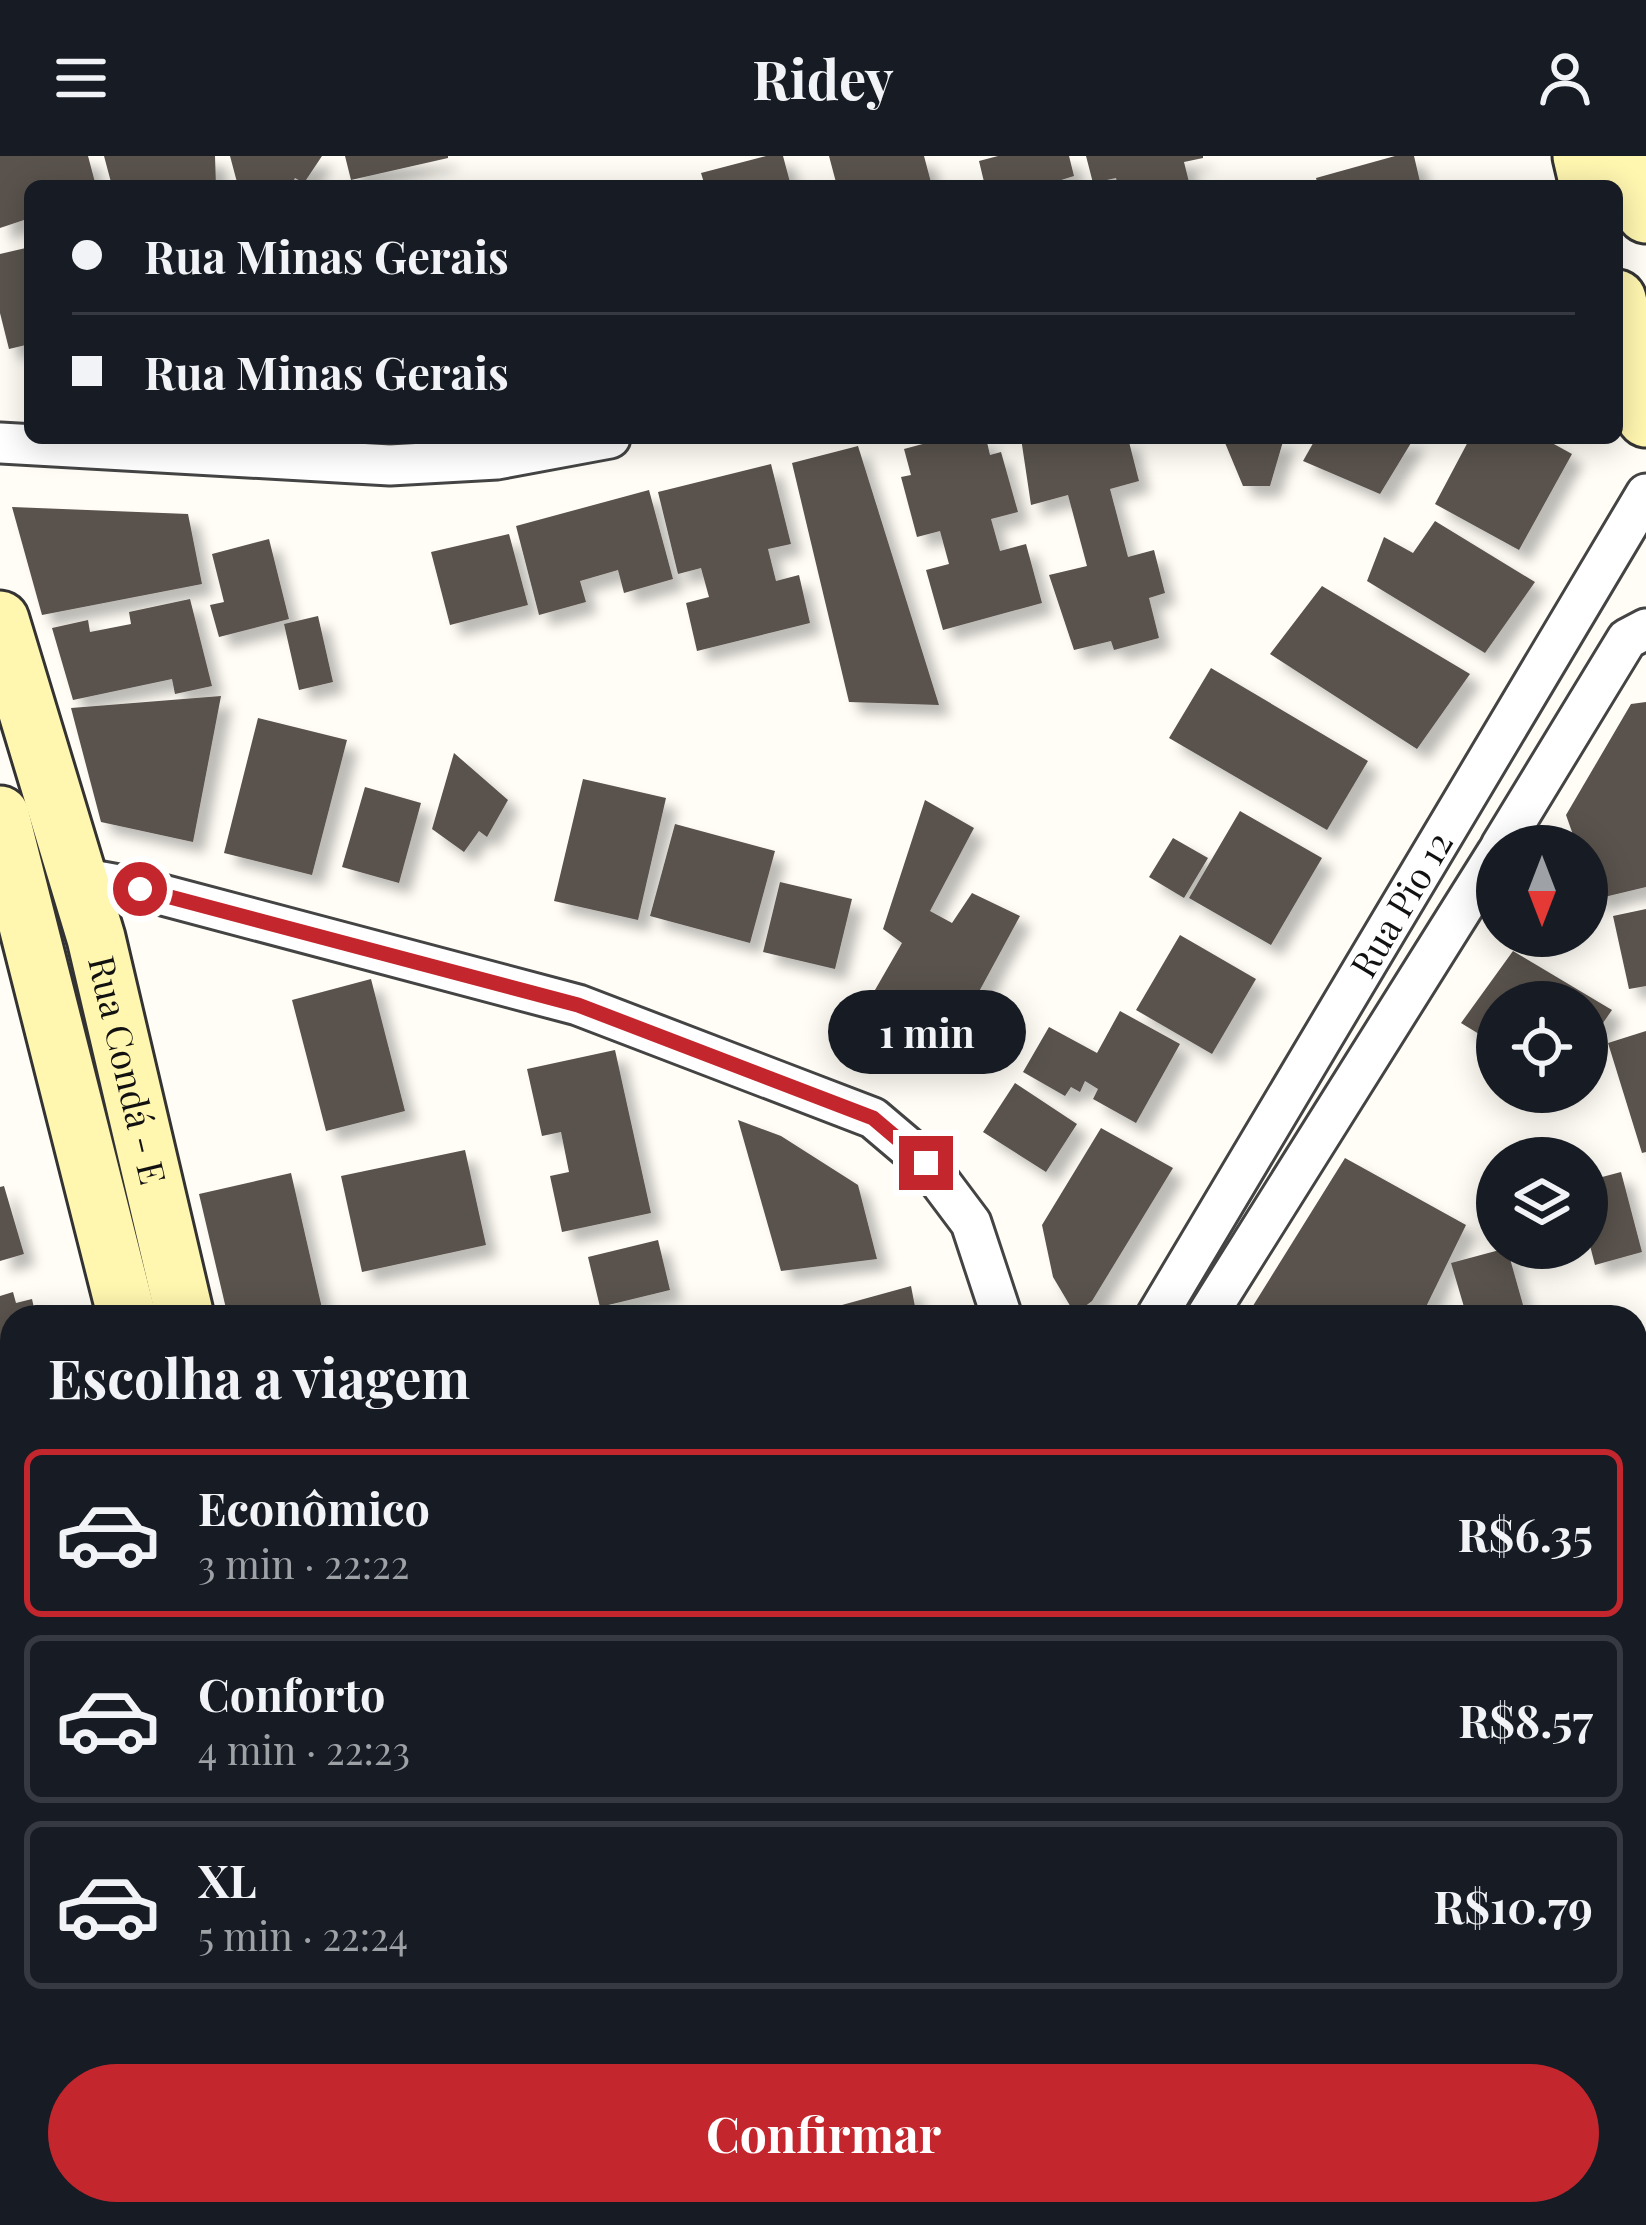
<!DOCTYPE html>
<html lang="pt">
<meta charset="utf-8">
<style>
body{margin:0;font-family:"Playfair Display",serif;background:#20242c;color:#f1f3f6;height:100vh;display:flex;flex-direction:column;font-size:45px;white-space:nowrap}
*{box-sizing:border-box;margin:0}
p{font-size:39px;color:#9ea1a6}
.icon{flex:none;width:66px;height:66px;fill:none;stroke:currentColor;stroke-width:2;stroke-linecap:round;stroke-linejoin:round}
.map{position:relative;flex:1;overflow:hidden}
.sheet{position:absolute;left:0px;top:1149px;width:1647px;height:921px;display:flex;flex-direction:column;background:#171b24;border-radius:36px 36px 0 0;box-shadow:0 6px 30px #0003}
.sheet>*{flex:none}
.top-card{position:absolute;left:24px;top:24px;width:1599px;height:264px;border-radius:18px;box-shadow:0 6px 30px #0003;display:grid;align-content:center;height:264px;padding:0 48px;background:#171b24}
.needle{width:78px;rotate:180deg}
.buttons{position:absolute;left:1476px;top:669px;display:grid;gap:24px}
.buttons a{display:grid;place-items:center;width:132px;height:132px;border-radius:50%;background:#171b24;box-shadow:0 6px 30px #0003;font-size:60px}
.end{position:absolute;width:54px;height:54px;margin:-27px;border:15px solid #c4262e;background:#fff;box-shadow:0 0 0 6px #fff}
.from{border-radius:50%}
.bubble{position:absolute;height:84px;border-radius:42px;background:#171b24;box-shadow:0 6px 30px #0003;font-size:39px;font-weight:700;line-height:84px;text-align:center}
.top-card b{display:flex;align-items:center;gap:42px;height:114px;font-size:45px}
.top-card b+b{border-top:3px solid #363941}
.top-card i{width:30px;height:30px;background:#f1f3f6}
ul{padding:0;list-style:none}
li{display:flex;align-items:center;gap:36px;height:168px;margin:0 24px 18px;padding:0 24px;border:6px solid #363941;border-radius:18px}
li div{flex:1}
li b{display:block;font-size:45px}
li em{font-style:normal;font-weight:700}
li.on{border-color:#c4262e}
li>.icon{width:108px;height:108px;stroke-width:1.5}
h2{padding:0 48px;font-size:54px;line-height:144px}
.primary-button{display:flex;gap:24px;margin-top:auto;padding:24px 48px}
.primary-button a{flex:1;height:138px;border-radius:72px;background:#c4262e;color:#fff;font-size:48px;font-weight:700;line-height:138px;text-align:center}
header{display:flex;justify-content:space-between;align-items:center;height:156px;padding:0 48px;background:#171b24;font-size:54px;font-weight:700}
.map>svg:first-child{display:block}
.building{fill:#5a524d;filter:url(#shadow)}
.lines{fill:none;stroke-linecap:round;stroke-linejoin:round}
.street-casing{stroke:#444;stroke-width:45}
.secondary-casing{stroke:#333;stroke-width:63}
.street{stroke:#fff;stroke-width:39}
.secondary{stroke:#fff6b0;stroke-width:57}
.route{stroke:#c4262e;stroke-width:15}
.labels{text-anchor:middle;stroke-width:12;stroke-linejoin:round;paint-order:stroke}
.street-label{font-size:36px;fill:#111;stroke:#fff}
</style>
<header><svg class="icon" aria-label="menu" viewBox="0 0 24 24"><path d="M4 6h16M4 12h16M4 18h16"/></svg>Ridey<svg class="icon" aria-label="person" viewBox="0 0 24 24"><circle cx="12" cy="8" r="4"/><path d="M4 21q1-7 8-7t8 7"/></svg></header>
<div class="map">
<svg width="1646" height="2069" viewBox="0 0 1646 2069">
<defs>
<filter id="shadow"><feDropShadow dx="11" dy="11" stdDeviation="6" flood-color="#0004"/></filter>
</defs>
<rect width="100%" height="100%" fill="#fffdf5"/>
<path class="building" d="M 0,0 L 88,0 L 96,30 L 30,30 L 30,62 L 0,72 Z
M 104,0 L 215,0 L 216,30 L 112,30 Z
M 230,0 L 322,0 L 304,27 L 295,22 L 291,30 L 238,30 Z
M 345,0 L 448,0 L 448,2 L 351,24 Z
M 766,0 L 783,0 L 791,30 L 705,30 L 701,17 Z
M 829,0 L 924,0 L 932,30 L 837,30 Z
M 998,0 L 1069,0 L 1074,20 L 1042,30 L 985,30 L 979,5 Z
M 1086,0 L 1203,0 L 1203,2 L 1184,6 L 1190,30 L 1118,30 L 1116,22 L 1093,27 Z
M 1395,0 L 1414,0 L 1421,30 L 1318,30 L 1316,22 Z
M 30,91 L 30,188 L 9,193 L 0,157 L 0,98 Z
M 945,282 L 986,282 L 990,299 L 1001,296 L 1018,356 L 991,363 L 1000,395 L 1026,388 L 1042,447 L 943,474 L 926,414 L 949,408 L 940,375 L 917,381 L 901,321 L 911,319 L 904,293 Z
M 1021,282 L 1128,282 L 1139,325 L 1110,333 L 1128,401 L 1154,394 L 1165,437 L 1149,442 L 1159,482 L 1114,494 L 1111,485 L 1074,494 L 1049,419 L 1087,410 L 1068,339 L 1031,349 Z
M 1223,282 L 1284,282 L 1270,330 L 1243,330 Z
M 1316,282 L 1414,282 L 1380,338 L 1303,305 Z
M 1470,282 L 1543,282 L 1572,298 L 1519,394 L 1435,348 Z
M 858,290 L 939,549 L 849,546 L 792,307 Z
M 771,308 L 791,388 L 768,393 L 776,425 L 799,419 L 810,467 L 697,495 L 686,447 L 709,441 L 701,412 L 678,418 L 658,336 Z
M 649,334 L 673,423 L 624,437 L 618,414 L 580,425 L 586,446 L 539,459 L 516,370 Z
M 12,351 L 188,358 L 202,428 L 42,459 Z
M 1435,365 L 1535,426 L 1485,497 L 1367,425 L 1384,381 L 1413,397 Z
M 509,378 L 528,449 L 450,469 L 431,396 Z
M 269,383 L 289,463 L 219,481 L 210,449 L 224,446 L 212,398 Z
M 1322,430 L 1470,518 L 1417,593 L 1270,498 Z
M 190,443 L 212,530 L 175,538 L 172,523 L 73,544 L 52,472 L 88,464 L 90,476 L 131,468 L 129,456 Z
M 318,460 L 333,526 L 299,534 L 284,468 Z
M 1211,512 L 1368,605 L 1327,674 L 1169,582 Z
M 221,540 L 193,686 L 101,666 L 71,552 Z
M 1646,546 L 1646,731 L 1596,743 L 1587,719 L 1587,690 L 1577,690 L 1566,659 L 1631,548 Z
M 258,562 L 347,584 L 312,719 L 224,697 Z
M 454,597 L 508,644 L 487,681 L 479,675 L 464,696 L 432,673 Z
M 583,623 L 666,642 L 638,764 L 554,745 Z
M 365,631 L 421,647 L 399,727 L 342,711 Z
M 925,644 L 974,672 L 930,755 L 952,767 L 972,737 L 1020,760 L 962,867 L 922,884 L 883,862 L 875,834 L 902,787 L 883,773 Z
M 1240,655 L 1322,702 L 1271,789 L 1189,742 Z
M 675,668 L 775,695 L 750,787 L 650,760 Z
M 1173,682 L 1208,702 L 1184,742 L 1149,721 Z
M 780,726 L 852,743 L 835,813 L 763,796 Z
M 1646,753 L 1646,830 L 1629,833 L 1613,760 Z
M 1180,779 L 1256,823 L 1212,898 L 1136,854 Z
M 1513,795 L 1612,854 L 1587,890 L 1587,846 L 1497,846 L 1497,889 L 1461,867 Z
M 371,823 L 405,955 L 326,975 L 292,844 Z
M 1120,855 L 1180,888 L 1136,967 L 1093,943 L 1098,933 L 1085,925 L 1080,936 L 1071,931 L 1065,940 L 1023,916 L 1049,871 L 1097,897 Z
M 1646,875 L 1646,996 L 1642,997 L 1608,887 Z
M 615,894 L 651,1057 L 562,1076 L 550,1020 L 569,1016 L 561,976 L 542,980 L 527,913 Z
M 1015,927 L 1077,968 L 1046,1016 L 983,976 Z
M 738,964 L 781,980 L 858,1029 L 877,1103 L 781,1115 Z
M 1101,972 L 1173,1012 L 1092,1145 L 1075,1158 L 1053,1121 L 1042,1069 Z
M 465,994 L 486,1089 L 362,1116 L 341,1020 Z
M 1345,1002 L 1466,1069 L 1421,1161 L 1246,1161 Z
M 1621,1016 L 1642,1096 L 1595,1109 L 1587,1078 L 1587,1025 Z
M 291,1017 L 324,1161 L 228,1161 L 199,1038 Z
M 4,1030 L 24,1098 L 0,1105 L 0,1031 Z
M 658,1084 L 670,1134 L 600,1151 L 588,1101 Z
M 1507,1092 L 1525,1156 L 1467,1161 L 1451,1107 Z
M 911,1130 L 917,1161 L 802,1161 L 802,1160 Z
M 13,1136 L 16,1147 L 32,1143 L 36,1161 L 12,1161 L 12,1228 L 0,1231 L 0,1140 Z
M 1646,1262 L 1646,1348 L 1644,1349 L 1635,1310 L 1635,1264 Z
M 12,1284 L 12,1474 L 10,1474 L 0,1429 L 0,1287 Z
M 1646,1395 L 1646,1630 L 1635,1632 L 1635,1398 Z
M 1646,1759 L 1646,1873 L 1637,1875 L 1635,1762 Z
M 56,2058 L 131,2058 L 132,2060 L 59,2069 Z
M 179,2058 L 281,2058 L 285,2069 L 177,2069 L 175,2059 Z
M 474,2058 L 519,2058 L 519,2059 L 478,2069 Z
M 1092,2058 L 1212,2058 L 1214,2069 L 1096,2069 Z
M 1317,2058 L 1390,2058 L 1391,2060 L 1319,2069 Z"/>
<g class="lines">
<defs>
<g id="street">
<path d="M 0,287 L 390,309 L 497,303 L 610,282"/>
<path d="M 1501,690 L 1627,483 L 1646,473"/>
<path d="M 80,722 L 140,733 L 578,849 L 873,962 L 926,1007 L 971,1067 L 1002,1161"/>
<path id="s1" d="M 1156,1161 L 1646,338"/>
<path d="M 1206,1161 L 1497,697"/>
<path d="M 1245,2058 L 1248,2069"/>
</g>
<g id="secondary">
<path d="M 1582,0 L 1589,30"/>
<path d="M 1631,0 L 1646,58"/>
<path d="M 1617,143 L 1646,262"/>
<path id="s2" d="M 0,464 L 96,782 L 185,1161"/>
<path d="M 0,659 L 127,1161"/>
<path d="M 1635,1224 L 1646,1221"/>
<path d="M 0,1583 L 12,1580"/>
<path d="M 0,1639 L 12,1636"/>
<path d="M 379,2058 L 382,2069"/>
<path d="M 1557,2069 L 1601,2058"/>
</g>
</defs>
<use href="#street" class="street-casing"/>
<use href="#secondary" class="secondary-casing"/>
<use href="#street" class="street"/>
<use href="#secondary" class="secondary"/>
</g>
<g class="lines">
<path class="route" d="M 140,733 L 578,849 L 873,962 L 926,1007"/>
</g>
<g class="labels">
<g class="street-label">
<text dy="13" stroke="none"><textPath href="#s1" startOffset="480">Rua Pio 12</textPath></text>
<text dy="13" stroke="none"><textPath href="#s2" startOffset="468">Rua Condá - E</textPath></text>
</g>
</g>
</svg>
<div class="buttons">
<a><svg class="needle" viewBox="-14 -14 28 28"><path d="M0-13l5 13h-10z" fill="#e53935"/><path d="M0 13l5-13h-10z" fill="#9ea1a6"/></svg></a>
<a><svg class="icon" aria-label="locate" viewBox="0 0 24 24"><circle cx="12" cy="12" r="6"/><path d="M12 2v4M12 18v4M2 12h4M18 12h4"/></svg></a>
<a><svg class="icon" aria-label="layers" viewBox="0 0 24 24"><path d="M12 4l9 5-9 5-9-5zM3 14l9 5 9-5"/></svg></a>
</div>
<i class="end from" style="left:140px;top:733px"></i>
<i class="end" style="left:926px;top:1007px"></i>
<div class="bubble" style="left:828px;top:834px;width:198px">1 min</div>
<div class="top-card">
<b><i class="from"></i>Rua Minas Gerais</b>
<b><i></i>Rua Minas Gerais</b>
</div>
<section class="sheet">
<h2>Escolha a viagem</h2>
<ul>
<li class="on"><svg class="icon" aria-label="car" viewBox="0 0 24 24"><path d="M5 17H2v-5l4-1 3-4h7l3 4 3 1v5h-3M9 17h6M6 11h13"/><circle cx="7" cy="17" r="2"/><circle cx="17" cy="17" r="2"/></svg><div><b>Econômico</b><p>3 min · 22:22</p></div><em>R$6.35</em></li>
<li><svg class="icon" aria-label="car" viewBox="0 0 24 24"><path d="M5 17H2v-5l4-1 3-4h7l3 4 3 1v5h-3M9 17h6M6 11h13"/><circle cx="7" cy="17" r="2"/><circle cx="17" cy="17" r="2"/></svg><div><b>Conforto</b><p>4 min · 22:23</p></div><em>R$8.57</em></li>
<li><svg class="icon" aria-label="car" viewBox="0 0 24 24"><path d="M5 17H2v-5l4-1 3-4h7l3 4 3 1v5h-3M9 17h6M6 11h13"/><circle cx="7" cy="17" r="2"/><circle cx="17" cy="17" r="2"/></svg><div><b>XL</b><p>5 min · 22:24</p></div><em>R$10.79</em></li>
</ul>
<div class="primary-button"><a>Confirmar</a></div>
</section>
</div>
